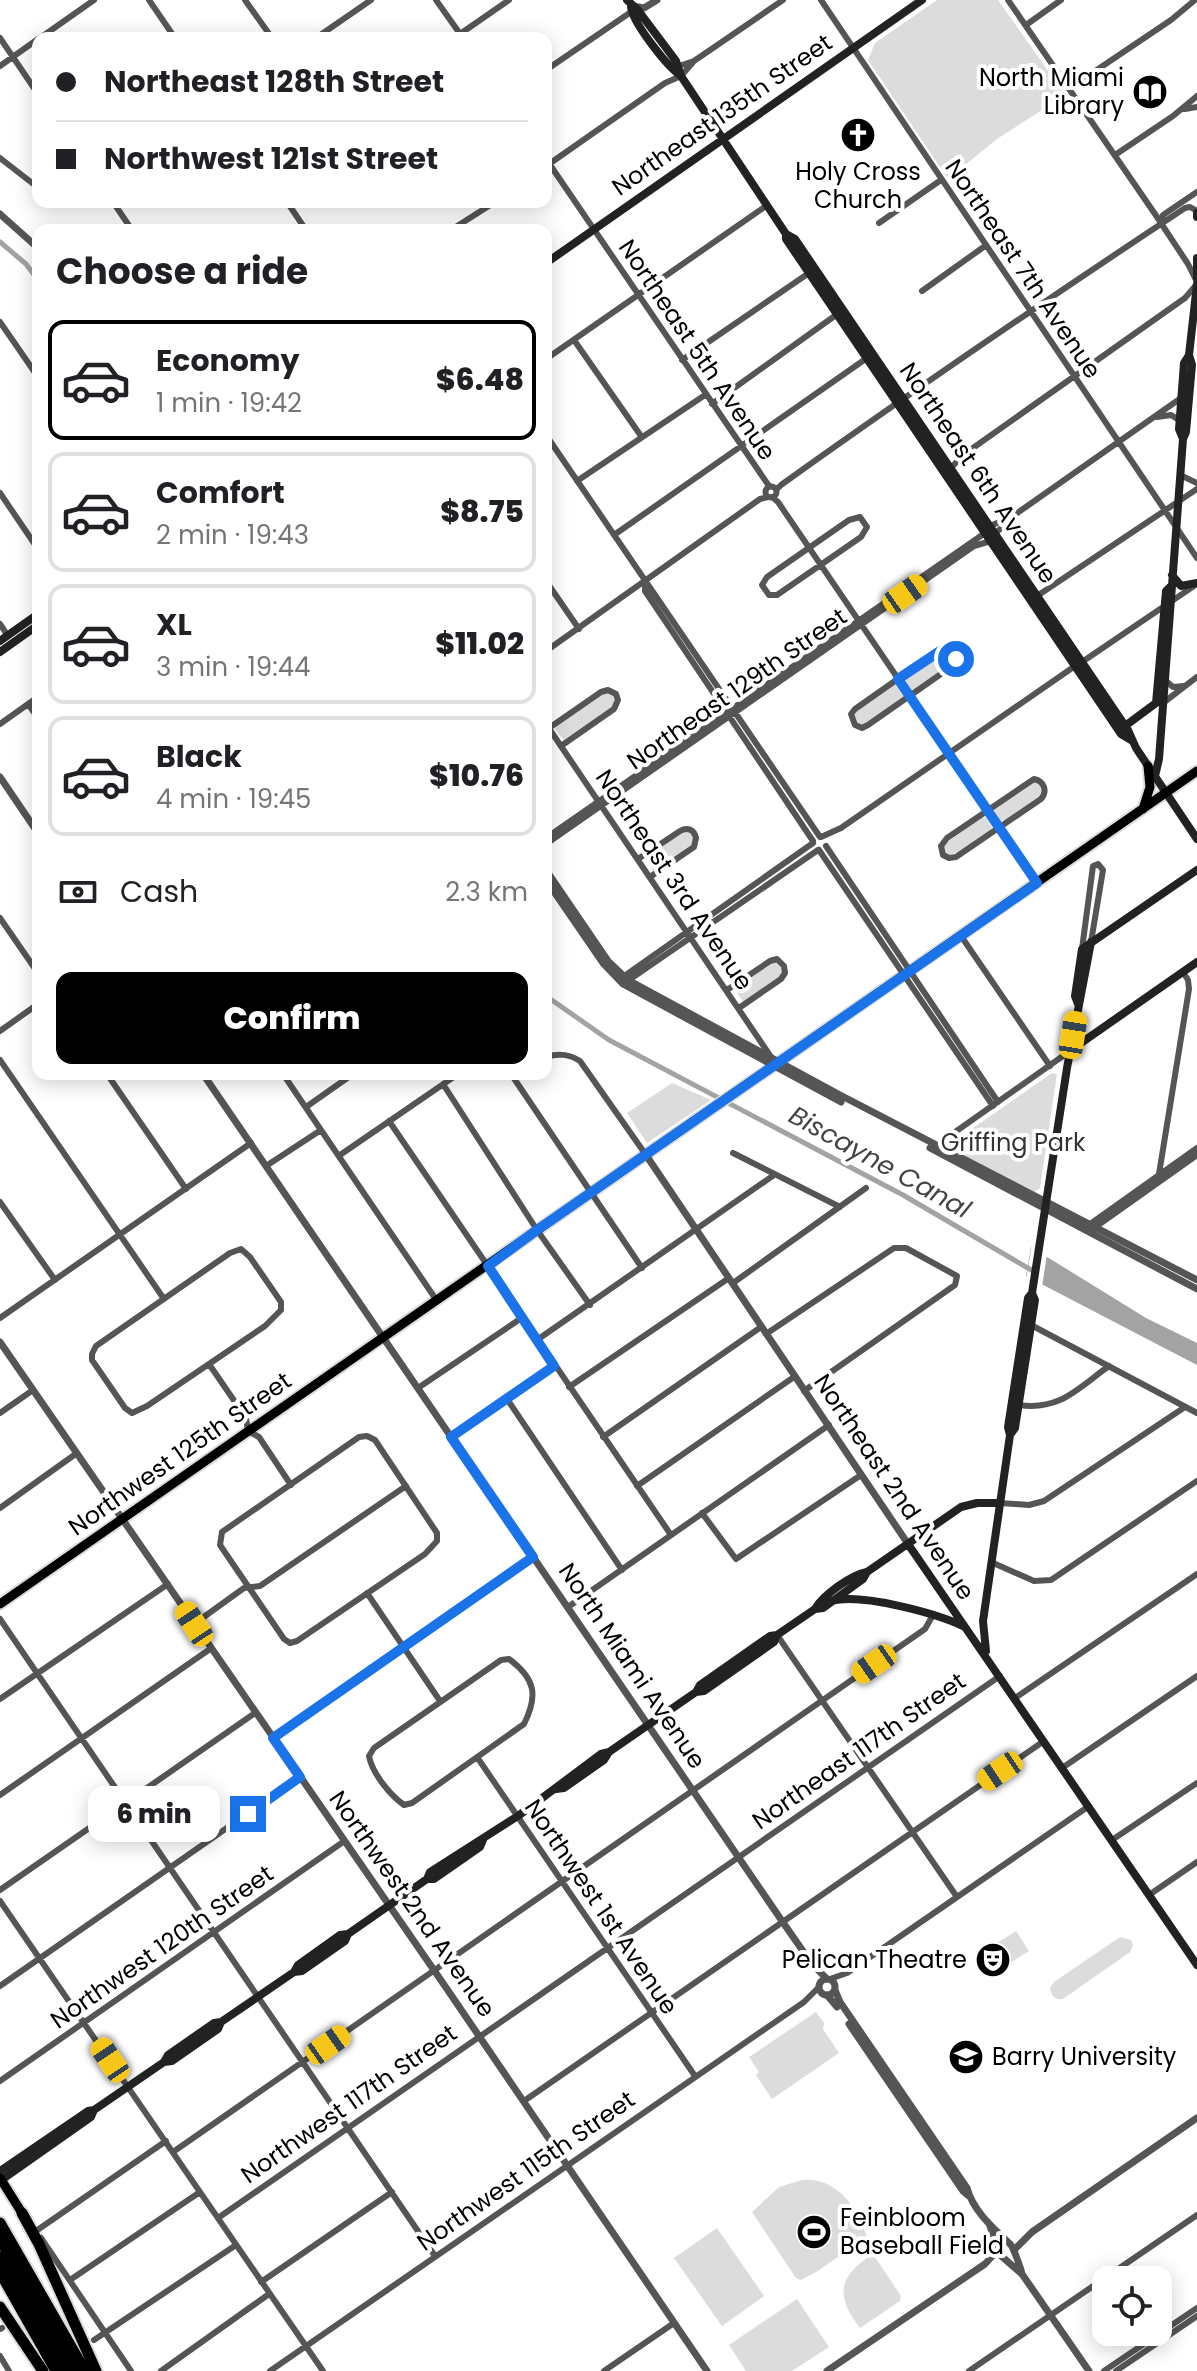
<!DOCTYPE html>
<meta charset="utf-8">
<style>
body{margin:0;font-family:Poppins,sans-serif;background:#f6f6f6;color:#202124;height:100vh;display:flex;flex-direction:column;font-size:30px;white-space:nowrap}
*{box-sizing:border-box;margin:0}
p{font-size:26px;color:#757577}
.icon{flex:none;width:44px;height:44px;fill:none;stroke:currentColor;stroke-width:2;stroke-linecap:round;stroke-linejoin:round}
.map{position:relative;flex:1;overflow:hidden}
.sheet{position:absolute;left:32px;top:224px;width:520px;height:856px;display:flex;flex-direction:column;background:#fff;border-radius:16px;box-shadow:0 4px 20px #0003}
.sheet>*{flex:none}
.banner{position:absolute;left:32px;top:32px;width:520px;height:176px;border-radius:16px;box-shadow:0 4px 20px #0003;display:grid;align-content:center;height:176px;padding:0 24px;background:#fff}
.buttons{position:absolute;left:1092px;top:2266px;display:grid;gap:16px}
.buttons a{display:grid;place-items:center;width:80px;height:80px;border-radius:16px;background:#fff;box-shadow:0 4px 20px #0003;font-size:40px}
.end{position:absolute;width:36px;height:36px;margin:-18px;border:10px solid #1a73e8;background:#fff;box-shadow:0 0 0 4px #fff}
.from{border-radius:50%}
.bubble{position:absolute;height:56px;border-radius:16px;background:#fff;box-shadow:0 4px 20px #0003;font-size:26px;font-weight:800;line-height:56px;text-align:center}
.car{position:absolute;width:24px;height:48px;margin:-24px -12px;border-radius:10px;box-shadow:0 0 6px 2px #0007;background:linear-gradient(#f5c518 24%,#345 0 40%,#f5c518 0 76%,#345 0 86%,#f5c518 0)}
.banner b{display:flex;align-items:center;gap:28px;height:76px;font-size:30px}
.banner b+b{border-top:2px solid #e0e0e0}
.banner i{width:20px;height:20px;background:#202124}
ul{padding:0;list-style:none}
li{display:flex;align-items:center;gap:24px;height:120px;margin:0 16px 12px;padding:0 8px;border:4px solid #e0e0e0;border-radius:16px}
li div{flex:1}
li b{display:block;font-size:30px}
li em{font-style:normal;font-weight:800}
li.active{border-color:#000}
li>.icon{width:72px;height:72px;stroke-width:1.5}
h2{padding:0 24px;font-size:36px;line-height:96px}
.pay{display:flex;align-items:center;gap:20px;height:88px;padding:0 24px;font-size:30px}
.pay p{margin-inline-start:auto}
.button{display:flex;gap:16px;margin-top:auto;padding:16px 24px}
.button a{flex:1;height:92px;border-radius:16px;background:#000;color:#fff;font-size:32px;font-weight:800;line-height:92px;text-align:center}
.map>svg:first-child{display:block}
.green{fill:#dcdcdc}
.water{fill:#a3a3a3}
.pier{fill:#fff}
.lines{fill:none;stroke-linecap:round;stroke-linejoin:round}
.canal{stroke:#a3a3a3;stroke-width:5}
.primary-casing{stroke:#dbdbdb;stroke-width:13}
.motorway-casing{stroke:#dbdbdb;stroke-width:15}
.minor{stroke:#555;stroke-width:6}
.tertiary{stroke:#555;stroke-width:7}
.secondary{stroke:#222;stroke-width:8}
.primary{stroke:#000;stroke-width:9}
.motorway{stroke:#000;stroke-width:11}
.route{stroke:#1a73e8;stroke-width:10}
.labels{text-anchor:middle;stroke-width:8;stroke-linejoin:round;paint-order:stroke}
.poi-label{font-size:24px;fill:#000;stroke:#fff;text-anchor:end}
.street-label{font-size:24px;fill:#000;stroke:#fff}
.park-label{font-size:24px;fill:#333;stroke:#fff}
.water-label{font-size:26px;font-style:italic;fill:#444;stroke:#fff}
</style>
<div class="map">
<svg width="1197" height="2371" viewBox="0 0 1197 2371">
<rect width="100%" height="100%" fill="#fff"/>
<path class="green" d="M 937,0 L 998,0 L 1065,95 L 997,139 L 948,179 L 868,60 L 875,43 Z
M 947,650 L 954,657 L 952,664 L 912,692 L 903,679 L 906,675 L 940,652 Z
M 895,684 L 904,697 L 866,725 L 859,726 L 853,719 L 855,710 Z
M 610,692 L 616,697 L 613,708 L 564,740 L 559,733 L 563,740 L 555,729 L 558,724 L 602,694 Z
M 1037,782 L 1042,786 L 1041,796 L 1006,820 L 1000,821 L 993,808 L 1030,783 Z
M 981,817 L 986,818 L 992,827 C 985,840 962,853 947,855 L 944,853 L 944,845 Z
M 688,831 L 694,837 L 691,847 L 653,871 L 645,858 L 648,854 L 681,832 Z
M 776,961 L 782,967 L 782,975 L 743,1002 L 734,988 L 769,963 Z
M 1052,1073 L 1057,1074 L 1040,1188 L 1035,1192 L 952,1151 L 953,1142 Z
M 672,1083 L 711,1100 L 647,1143 L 627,1113 Z
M 1016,1931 L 1029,1951 L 1005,1966 L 992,1946 Z
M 1120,1937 L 1131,1940 L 1133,1946 L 1130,1952 L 1063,1999 C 1055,2000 1051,1996 1050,1988 L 1054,1982 Z
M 816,2012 L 824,2023 L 823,2029 L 839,2053 L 772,2099 L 756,2075 L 759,2072 L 749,2057 Z
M 802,2180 C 836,2177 858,2207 867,2237 L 816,2272 L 801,2280 L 796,2278 L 752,2212 L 779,2187 Z
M 717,2228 L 764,2296 L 722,2326 L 674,2258 Z
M 873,2254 L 901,2296 L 900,2301 L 860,2328 C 835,2296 838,2276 873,2254 Z
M 797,2299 L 829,2347 L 792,2371 L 746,2371 L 729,2345 Z"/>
<path class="water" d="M 1031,1247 L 1146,1318 L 1197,1343 L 1197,1365 L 1026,1276 Z"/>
<path class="pier" d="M 1032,1244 L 1047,1254 L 1042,1287 L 1026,1280 Z"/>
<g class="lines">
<path class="canal" d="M 0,242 L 26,264 L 38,280
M 546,996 L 609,1040 L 903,1195 L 1033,1271"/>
<defs>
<path id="primary" d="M 1143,809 L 1150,787 L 1148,766
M 0,1604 L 1197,771
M 0,2178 L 22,2213"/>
<path id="motorway" d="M 22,2213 L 39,2244 L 96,2371
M 0,2223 L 85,2371
M 0,2239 L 75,2371
M 0,2257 L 65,2371
M 0,2272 L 56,2371
M 0,2307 L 43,2371"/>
</defs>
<use href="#primary" class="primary-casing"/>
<use href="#motorway" class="motorway-casing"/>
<path class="minor" d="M 149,0 L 175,38
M 245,0 L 272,38
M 436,0 L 463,38
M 821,0 L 1197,558
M 1008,0 L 1155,214 L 1188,264 L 1196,280
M 1026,25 L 1061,0
M 460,34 L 509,0
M 0,38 L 38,94
M 40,38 L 94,0
M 316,38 L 371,0
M 0,66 L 38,39
M 679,66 L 694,61 L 783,0
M 546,70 L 631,12
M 1070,88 L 1171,20 L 1195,0
M 1185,109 L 1197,107
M 1115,155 L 1173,116 L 1197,96
M 0,158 L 36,186 L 38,185
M 546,159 L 769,486
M 549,164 L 665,83 L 681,76 L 694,61
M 113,202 L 132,230
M 287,202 L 306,230
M 879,223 L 941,180
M 1160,223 L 1163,215 L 1197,192
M 451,230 L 495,202
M 922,291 L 985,246
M 0,322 L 38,377
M 574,340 L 641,436
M 546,359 L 766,206
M 682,360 L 809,273
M 712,404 L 836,315
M 1157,417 L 1171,415 L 1179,420
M 546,435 L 820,837
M 951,468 L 963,455 L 1185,298 L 1197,284
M 1180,475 L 1197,483
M 577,481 L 705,395
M765.5 492a5.5 5.5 0 1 1 11 0a5.5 5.5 0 1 1-11 0Z
M 776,490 L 781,485 C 914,390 1049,298 1185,208 L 1190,207 L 1197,211
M 0,493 L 38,549
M 772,497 L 778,502 L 1037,883
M 860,517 L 867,527 L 861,537 L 777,595 L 769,595 L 762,585 L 767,577 L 849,520 Z
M 990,526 L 1009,518
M 995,534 L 1013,516 L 1181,398
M 614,535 L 867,358
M 645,580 L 645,591 L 813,841
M 546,581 L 579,629
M 1034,598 L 1197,489
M 0,624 L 8,636
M 946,648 L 953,651 L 956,657 L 951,667 L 868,725 L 862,728 L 855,725 L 851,714 L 855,709 L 939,650 Z
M 546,651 L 760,499 L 768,497
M 1082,662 L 1197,584
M 1165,680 L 1173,687 L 1184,686
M 1163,703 L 1197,677
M 28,704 L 38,718
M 0,724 L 38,697
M 546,724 L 771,1057
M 549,728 L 601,692 L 608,690 L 616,694 L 618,700 L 614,709 L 561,746
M 1034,779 C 1044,781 1048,791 1041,799 L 956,857 L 949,858 L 943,855 L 941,846 L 947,838 Z
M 821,837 L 841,828 L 1075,666
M 546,838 L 985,533
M 546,844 L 974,546 L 991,541
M 826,846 L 998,1102
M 819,850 L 993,1106
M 638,859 L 680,831 C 687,827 694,829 696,838 L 694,847 L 650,877
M 0,918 L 38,973
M 961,936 L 1050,1066
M 1082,949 L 1093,866 L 1098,864 L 1103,870 L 1091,942
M 623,977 L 813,843
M 626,982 L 818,850
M 727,990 L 770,961 L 777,959 L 784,966 L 785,973 L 781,979 L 739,1008
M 0,1031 L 38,1004
M 546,1057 C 559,1053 569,1054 580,1061 L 646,1155
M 0,1060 L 164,1299
M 107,1074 L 186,1189
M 283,1074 L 437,1301
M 511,1074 L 642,1268
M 443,1084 L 537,1230 L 590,1305
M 306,1107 L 353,1074
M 389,1121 L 671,1535
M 938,1148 L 948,1137 L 1070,1051
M 733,1153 L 840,1207
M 340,1155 L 458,1074
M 266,1166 L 321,1130
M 1159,1174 L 1189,989 L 1188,980 L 1183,972
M 0,1202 L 55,1280
M 1086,1227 L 1197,1148
M 1094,1228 L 1197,1155
M 241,1249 L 250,1257 L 281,1302 L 281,1310 L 265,1326 L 147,1406 L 132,1413 L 125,1408 L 92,1360 L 92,1354 L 96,1346 L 230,1253 Z
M 733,1283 L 866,1188
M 0,1318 L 251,1143
M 1031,1325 L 1197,1413
M 766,1334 L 894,1248 L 906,1248 L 957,1276 L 955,1285 L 804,1391
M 537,1340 L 774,1175
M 209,1364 L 246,1418 L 248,1431 L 259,1437 L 291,1485
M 569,1387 L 729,1278
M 418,1388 L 523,1317
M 507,1399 L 622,1570
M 1019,1405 C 1060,1411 1078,1388 1109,1366
M 0,1413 L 33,1390
M 367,1436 L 375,1440 L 437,1533 L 437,1541 L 425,1554 L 297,1641 L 290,1643 L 284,1639 L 220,1545 L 222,1532 L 359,1437 Z
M 451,1437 L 554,1366
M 603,1437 L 761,1327
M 637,1486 L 794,1377
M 1000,1503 L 1029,1505 L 1044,1501 L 1185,1407
M 0,1508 L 77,1453
M 702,1513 L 736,1559 L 861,1475
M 991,1562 L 1034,1581 L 1051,1580 L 1197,1481
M 367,1593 L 440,1701
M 568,1607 L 829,1425
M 0,1619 L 435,2256
M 194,1624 L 244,1588 L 260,1586 L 406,1486
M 777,1635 L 957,1897
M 509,1659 C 536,1679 538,1696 524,1724 L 412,1803 L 404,1805 C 390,1795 372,1773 369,1756 L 374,1748 L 501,1660 Z
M 1015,1698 L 1197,1574
M 0,1699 L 168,1584
M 273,1738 L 533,1557
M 477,1757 L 695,2076
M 1062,1768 L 1197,1676
M 0,1795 L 210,1649
M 1112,1840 L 1197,1783
M 0,1890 L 255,1713
M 1149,1895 L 1197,1862
M 0,1901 L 323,2371
M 830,1979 L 847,1973 L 1089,1806
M 0,1986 L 300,1777
M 0,2081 L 343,1842
M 524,2101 L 1044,1741
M 173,2152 L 925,1629 L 933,1615
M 218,2218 L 1000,1676
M 36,2231 L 166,2141
M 41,2238 L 131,2371
M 70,2280 L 200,2192
M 261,2282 L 392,2192
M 0,2329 L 2,2328
M 94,2340 L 236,2245
M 0,2356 L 9,2371
M 161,2371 L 269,2294
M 270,2371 L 804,2002 L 819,1987
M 604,2371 L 674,2323
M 969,2371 L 1197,2215
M 1104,2371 L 1197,2308
M 1116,2371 L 1197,2316"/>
<path class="tertiary" d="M 633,6 L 644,8 L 657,0
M 0,214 L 38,248
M 0,777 L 38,833
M 546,870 L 608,961 L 628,980 L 840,1095 L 1197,1280
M 546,880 L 603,963 L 623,984 L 841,1102
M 203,1074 L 782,1921 L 812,1964 L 827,1979
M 930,1148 L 1197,1289
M 646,1155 L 908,1544
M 0,1342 L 447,1989 L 707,2371
M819 1987a8 8 0 1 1 16 0a8 8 0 1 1-16 0Z
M 835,1990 L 840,2002 L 967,2188 C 973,2211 994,2229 1010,2244 C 1013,2246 1021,2269 1022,2274
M 827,1995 L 837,2007
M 849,2024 L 963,2191 L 969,2196
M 990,2226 L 999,2254 L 1022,2274 L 1089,2371
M 1014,2250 L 1032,2232 L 1197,2118
M 827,2371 L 985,2264 L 997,2251"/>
<path class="secondary" d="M 627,0 L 637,9 L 676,61 L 681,76 L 786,234 L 786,239 L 1121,734 L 1131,740
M 631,6 C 631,21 667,66 680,75
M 1197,213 L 1197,217
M 786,234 L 795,239 L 1128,730 L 1136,748 L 1197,839
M 1197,258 L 1197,279
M 546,263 L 922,0
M 1183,439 L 1179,429 L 1184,363 L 1189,355 L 1197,284
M 1172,575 L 1181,586 L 1197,583
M 0,641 L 38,614
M 0,652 L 38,625
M 1125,726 L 1156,703 L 1166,591 L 1170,587
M 1155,776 L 1159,759 L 1183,439 L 1186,432 L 1192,365 L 1189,355
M 1078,1004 L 1075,996 L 1082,949 L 1197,870
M 1071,1050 L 1197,962
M 1010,1435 L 1008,1427 L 1028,1298 L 1032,1293 L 1067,1068 L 1091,942
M 908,1544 L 1197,1965
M 832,1601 C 861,1593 935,1613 963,1626
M 815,1609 L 823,1608 L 863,1579 L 867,1572
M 986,1651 L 983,1621 L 1010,1435 L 1015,1428 L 1035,1300 L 1032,1293
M 696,1692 L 700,1685 L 770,1636 L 777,1635 L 815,1609 C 823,1595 851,1575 867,1572 L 961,1507 L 977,1503 L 1000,1503
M 556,1789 L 564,1788 L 604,1760 L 609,1752
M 427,1879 L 430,1872 L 518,1816 L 601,1754 L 609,1752 L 696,1692 L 704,1691 L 774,1642 L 777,1635
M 294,1972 L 298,1965 L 340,1935 L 348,1934 L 427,1879 L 434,1879 L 480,1847 L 483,1840
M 164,2062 L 172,2061 L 218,2029 L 221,2022
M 0,2171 L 88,2111 L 94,2110 L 164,2062 L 168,2055 L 214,2023 L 221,2022 L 294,1972 L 302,1971 L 345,1941 L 348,1934
M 0,2181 L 91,2117 L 94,2110"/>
<use href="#primary" class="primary"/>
<use href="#motorway" class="motorway"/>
</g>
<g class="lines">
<path class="route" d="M 248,1814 L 300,1777 L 273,1738 L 533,1557 L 451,1437 L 554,1366 L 488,1266 L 537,1230 L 1037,883 L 898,679 L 943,649 L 953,651 L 956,659"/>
</g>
<defs>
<symbol id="library-disc" viewBox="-11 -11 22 22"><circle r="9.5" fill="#000" stroke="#fff"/><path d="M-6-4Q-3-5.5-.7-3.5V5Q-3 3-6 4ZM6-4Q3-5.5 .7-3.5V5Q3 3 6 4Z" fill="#fff"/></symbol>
<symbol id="church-disc" viewBox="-11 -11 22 22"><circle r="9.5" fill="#000" stroke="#fff"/><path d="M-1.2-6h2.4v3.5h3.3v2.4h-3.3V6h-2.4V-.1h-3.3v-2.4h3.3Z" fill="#fff"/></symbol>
<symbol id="theatre-disc" viewBox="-11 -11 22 22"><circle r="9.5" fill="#000" stroke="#fff"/><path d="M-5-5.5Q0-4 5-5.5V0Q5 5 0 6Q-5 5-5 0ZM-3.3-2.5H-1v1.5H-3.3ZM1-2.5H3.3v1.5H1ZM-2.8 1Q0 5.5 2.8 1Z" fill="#fff"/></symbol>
<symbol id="university-disc" viewBox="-11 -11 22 22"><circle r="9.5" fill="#000" stroke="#fff"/><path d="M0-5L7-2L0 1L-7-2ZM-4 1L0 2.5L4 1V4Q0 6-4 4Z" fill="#fff"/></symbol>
<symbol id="stadium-disc" viewBox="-11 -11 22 22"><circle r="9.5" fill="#000" stroke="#fff"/><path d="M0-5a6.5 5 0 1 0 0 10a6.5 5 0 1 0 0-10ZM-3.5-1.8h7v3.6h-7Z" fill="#fff"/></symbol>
</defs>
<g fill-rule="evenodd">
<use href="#library-disc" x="1130" y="72" width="40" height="40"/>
<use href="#church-disc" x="838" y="115" width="40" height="40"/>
<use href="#theatre-disc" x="973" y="1940" width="40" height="40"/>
<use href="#university-disc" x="946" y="2037" width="40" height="40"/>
<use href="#stadium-disc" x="794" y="2212" width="40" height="40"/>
</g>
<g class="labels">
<g class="poi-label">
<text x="1124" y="86">North Miami<tspan x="1124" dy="28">Library</tspan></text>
<text x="858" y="180" text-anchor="middle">Holy Cross<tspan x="858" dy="28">Church</tspan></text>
<text x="967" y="1968">Pelican Theatre</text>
<text x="992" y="2065" text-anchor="start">Barry University</text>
<text x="840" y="2226" text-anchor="start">Feinbloom<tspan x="840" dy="28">Baseball Field</tspan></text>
</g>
<g class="street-label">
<text transform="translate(722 115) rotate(-35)" y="8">Northeast 135th Street</text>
<text transform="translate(1023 269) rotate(56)" y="8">Northeast 7th Avenue</text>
<text transform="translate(697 350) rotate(56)" y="8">Northeast 5th Avenue</text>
<text transform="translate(978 473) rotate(56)" y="8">Northeast 6th Avenue</text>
<text transform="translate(737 689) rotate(-35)" y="8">Northeast 129th Street</text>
<text transform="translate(674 880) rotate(56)" y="8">Northeast 3rd Avenue</text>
<text transform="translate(180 1454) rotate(-35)" y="8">Northwest 125th Street</text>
<text transform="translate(894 1487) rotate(56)" y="8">Northeast 2nd Avenue</text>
<text transform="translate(632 1666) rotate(56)" y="8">North Miami Avenue</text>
<text transform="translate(859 1751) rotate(-35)" y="8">Northeast 117th Street</text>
<text transform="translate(412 1904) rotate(55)" y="8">Northwest 2nd Avenue</text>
<text transform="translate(601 1907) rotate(56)" y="8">Northwest 1st Avenue</text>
<text transform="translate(162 1947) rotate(-35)" y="8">Northwest 120th Street</text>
<text transform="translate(349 2104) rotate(-35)" y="8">Northwest 117th Street</text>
<text transform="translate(526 2171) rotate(-35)" y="8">Northwest 115th Street</text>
</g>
<g class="park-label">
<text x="1013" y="1151">Griffing Park</text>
</g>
<g class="water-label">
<text transform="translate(880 1162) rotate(29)" y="9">Biscayne Canal</text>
</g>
</g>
</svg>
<div class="buttons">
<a><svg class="icon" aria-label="locate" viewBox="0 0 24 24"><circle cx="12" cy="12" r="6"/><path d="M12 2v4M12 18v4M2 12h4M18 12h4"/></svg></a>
</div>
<i class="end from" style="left:956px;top:659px"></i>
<i class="end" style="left:248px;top:1814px"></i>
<div class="bubble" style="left:88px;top:1786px;width:132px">6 min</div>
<i class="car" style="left:905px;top:594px;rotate:55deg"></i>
<i class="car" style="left:1073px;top:1035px;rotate:9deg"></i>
<i class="car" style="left:194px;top:1624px;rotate:327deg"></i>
<i class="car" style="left:874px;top:1664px;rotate:235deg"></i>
<i class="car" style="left:1000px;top:1771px;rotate:236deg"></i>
<i class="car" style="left:328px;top:2045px;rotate:55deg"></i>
<i class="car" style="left:110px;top:2060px;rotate:326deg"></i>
<div class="banner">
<b><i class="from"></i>Northeast 128th Street</b>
<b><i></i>Northwest 121st Street</b>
</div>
<section class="sheet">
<h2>Choose a ride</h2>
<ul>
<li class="active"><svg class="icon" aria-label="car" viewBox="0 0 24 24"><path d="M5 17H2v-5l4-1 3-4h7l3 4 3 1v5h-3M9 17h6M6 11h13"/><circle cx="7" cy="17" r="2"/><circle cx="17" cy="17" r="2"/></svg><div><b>Economy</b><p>1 min · 19:42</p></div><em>$6.48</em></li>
<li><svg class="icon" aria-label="car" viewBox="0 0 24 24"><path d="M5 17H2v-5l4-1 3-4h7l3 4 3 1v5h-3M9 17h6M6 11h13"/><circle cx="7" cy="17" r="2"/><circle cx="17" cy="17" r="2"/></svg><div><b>Comfort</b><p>2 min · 19:43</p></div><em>$8.75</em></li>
<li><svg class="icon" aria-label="car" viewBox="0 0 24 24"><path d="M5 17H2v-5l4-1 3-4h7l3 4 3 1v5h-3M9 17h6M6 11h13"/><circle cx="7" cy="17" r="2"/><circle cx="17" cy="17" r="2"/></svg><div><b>XL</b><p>3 min · 19:44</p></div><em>$11.02</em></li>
<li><svg class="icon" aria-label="car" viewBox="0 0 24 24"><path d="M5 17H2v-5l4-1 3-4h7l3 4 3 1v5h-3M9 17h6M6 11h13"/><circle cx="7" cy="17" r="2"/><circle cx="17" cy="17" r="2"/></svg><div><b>Black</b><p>4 min · 19:45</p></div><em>$10.76</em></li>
</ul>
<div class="pay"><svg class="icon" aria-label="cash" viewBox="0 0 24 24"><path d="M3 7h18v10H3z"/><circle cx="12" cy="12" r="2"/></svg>Cash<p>2.3 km</p></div>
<div class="button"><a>Confirm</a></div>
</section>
</div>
